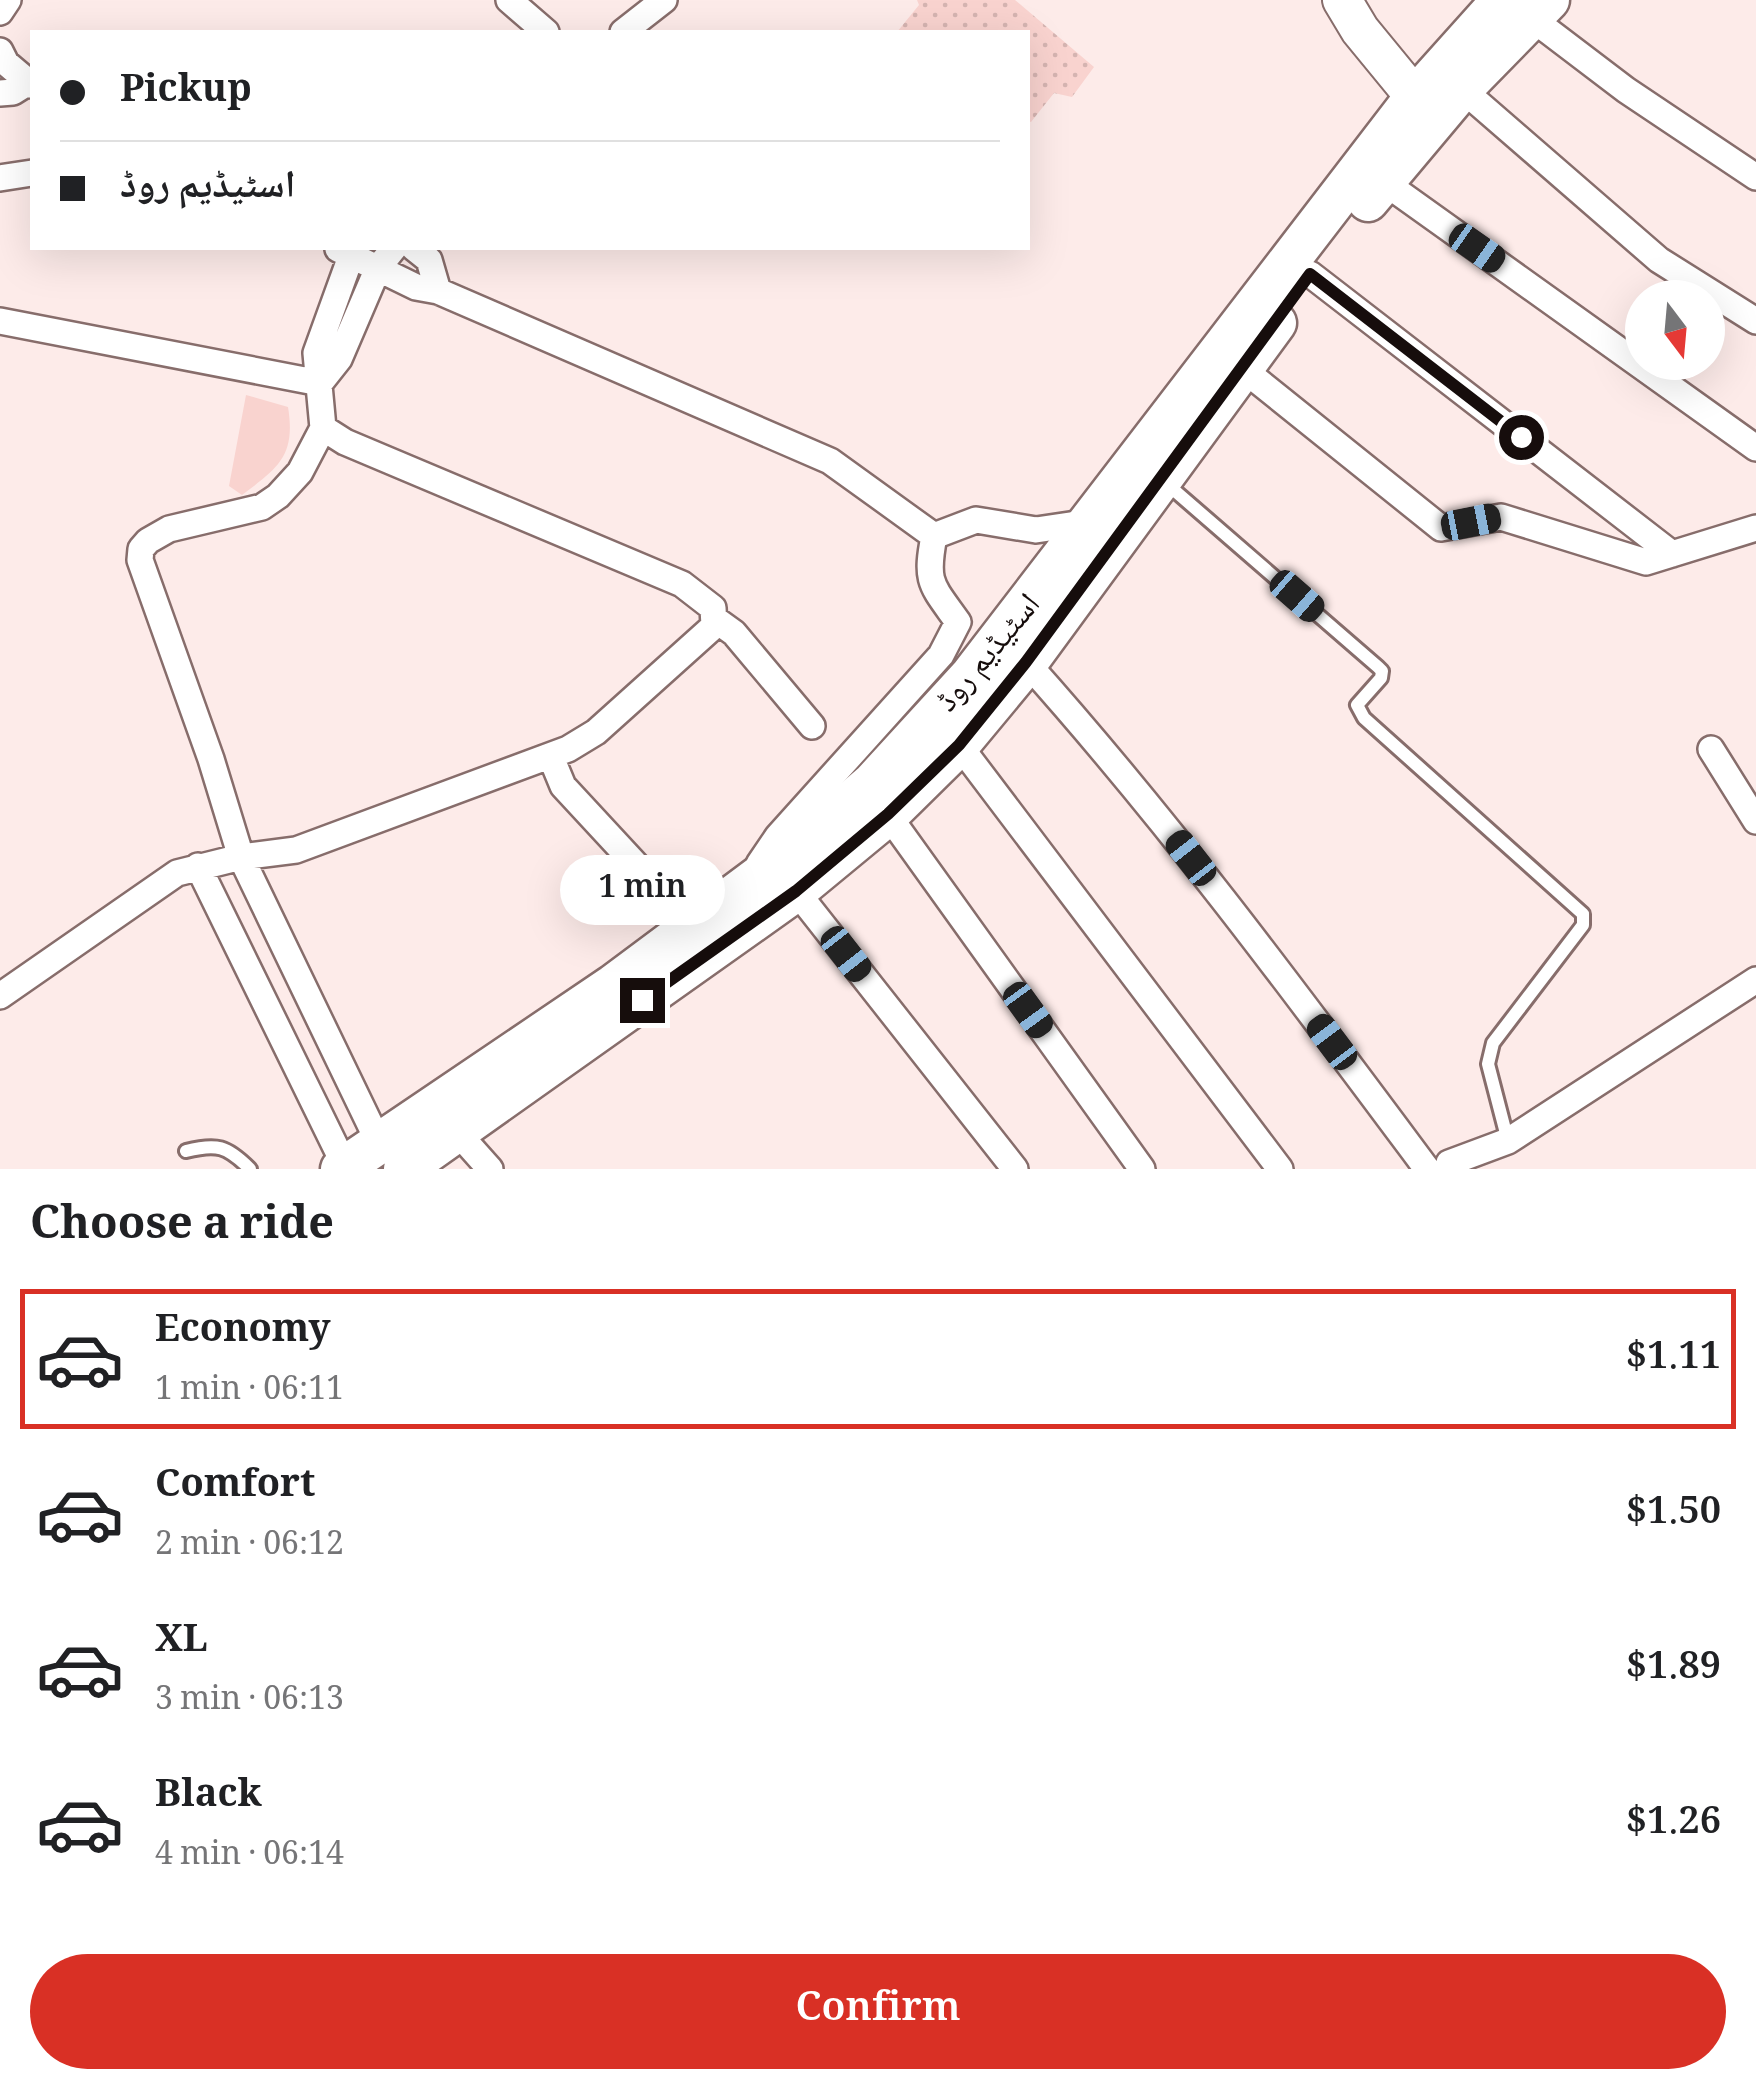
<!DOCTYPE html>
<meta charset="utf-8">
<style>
body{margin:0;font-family:Georgia,"Noto Naskh Arabic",serif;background:#f2f2f2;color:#202124;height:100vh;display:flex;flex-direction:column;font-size:38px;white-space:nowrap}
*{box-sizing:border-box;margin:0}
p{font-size:32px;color:#757577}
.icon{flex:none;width:55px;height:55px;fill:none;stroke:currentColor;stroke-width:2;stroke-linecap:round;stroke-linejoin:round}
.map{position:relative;height:1169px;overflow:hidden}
.details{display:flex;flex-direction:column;background:#fff;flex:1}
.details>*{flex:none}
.hud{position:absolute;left:30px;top:30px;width:1000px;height:220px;border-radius:0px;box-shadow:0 10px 40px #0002;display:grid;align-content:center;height:220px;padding:0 30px;background:#fff}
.needle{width:65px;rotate:164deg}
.fabs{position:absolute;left:1625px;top:280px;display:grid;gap:20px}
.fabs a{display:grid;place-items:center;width:100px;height:100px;border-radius:50%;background:#fff;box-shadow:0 10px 40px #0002;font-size:50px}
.end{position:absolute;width:45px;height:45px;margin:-22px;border:12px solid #160d0c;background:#fff;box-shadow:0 0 0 5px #fff}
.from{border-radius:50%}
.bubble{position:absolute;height:70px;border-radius:35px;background:#fff;box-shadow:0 10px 40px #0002;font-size:32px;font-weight:600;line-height:70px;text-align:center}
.car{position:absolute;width:30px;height:60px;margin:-30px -15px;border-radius:12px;box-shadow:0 0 8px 2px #0007;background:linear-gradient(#222 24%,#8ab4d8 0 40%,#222 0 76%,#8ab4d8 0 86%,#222 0)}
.hud b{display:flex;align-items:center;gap:35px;height:95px;font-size:38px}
.hud b+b{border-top:2px solid #e0e0e0}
.hud i{width:25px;height:25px;background:#202124}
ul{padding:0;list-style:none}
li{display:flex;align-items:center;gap:30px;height:140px;margin:0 20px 15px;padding:0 10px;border:5px solid transparent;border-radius:0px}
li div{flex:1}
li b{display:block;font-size:38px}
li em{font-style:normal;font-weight:600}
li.selected{border-color:#d93025}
li>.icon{width:90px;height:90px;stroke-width:1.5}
h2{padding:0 30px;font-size:45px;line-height:120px}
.action{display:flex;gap:20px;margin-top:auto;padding:20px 30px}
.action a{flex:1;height:115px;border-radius:60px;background:#d93025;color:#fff;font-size:40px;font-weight:600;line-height:115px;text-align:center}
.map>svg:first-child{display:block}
.grass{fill:#f9d3cf}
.garden{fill:url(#garden-dots)}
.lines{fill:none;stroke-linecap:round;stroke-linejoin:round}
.lane-casing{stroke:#876d6b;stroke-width:18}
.street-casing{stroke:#876d6b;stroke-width:30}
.secondary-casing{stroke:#876d6b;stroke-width:42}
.primary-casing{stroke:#876d6b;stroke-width:45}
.lane{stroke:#fff;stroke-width:12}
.street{stroke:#fff;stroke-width:25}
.secondary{stroke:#fff;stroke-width:38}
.primary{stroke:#fff;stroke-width:40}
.route{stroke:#160d0c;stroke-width:12}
.labels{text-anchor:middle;stroke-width:9;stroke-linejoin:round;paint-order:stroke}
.street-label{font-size:32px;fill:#160d0c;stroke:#fff}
</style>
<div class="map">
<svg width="1756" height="1169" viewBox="0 0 1756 1169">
<defs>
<pattern id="garden-dots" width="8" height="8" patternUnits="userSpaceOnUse" patternTransform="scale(2.5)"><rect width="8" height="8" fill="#f9d3cf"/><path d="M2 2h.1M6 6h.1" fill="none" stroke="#d5b4b1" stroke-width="1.8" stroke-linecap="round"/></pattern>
</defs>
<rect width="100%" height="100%" fill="#fdebe9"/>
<path class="grass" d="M 246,395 L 288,407 C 296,456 278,468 242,495 L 229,486 Z"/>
<path class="garden" d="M 917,0 L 1015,0 L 1094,67 L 1072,97 L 1054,93 L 1031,122 L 1028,121 L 1028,32 L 897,32 L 919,5 Z"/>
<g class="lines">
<defs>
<path id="lane" d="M 1167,484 L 1378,667 L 1382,671 L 1381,678 L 1357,705 L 1364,718 L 1583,914 L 1583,925 L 1493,1043 L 1488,1064 L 1508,1141
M 186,1151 C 217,1143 227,1146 250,1169"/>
<path id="street" d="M 509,0 L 546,32
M 0,12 L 8,0
M 1530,17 L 1626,90 L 1756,177
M 623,32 L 664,0
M 0,51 L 6,63 L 32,85
M 1462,89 L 1659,260 L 1756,321
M 0,93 L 13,92 L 29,82
M 0,178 L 32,173
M 1384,182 L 1756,448
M 354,248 L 316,353 L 323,428 L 300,472 L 278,496 L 262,507 L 169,529 L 148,541 L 141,549 L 140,560 L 211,759 L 241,857 L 379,1143
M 414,248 L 429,260 L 438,291
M 338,249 L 416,287 L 438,291 L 830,461 L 934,536
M 1310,274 L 1672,554
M 0,321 L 320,383
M 1243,369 L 1441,528 L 1501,517 L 1646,562 L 1756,528
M 320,383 L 339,359 L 378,268 L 394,248
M 716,620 L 734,633 L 812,726
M 1027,663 C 1171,824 1298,996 1427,1169
M 959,745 L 1280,1169
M 1711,749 L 1756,821
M 551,757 L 563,786 L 651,881
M 888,815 L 1142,1169
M 759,864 L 778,836 L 941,655 L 958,622 C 931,584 925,583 934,536 L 976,520 L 1036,530 L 1090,522
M 198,866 L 345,1166
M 796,891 L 1015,1169
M 0,996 L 177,873 L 241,857 L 296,850 L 568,749 L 596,732 L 714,626 L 713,608 L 682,584 L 345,442 L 323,428
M 457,1132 L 490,1169
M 1448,1169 L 1449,1163 L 1508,1141 L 1756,980"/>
<path id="secondary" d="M 1342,0 L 1360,30 L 1415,97"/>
<path id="primary" d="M 1368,201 L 1462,89 L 1549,0
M 341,1169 L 613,985 L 798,847 L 873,782 L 971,675 L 1415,97 L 1502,0
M 404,1169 L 796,891 L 888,815 L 959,745 L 1027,663 L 1276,323"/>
</defs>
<use href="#lane" class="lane-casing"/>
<use href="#street" class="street-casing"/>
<use href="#secondary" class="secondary-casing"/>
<use href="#primary" class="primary-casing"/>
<use href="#lane" class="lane"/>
<use href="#street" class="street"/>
<use href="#secondary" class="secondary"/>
<use href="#primary" class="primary"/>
</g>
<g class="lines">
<path class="route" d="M 642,1000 L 796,891 L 888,814 L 959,745 L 1026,662 L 1310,274 L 1521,437"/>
</g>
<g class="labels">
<g class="street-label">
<text transform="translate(987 652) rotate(-50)" y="11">اسٹیڈیم روڈ</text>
</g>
</g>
</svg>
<div class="fabs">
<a><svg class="needle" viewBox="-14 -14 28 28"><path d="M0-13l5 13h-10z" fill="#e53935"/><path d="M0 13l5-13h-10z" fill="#757577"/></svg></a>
</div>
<i class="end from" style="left:1521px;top:437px"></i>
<i class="end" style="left:642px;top:1000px"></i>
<div class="bubble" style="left:560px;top:855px;width:165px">1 min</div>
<i class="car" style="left:1477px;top:248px;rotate:125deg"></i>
<i class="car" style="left:1471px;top:522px;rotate:79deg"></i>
<i class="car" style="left:1297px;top:596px;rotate:131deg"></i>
<i class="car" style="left:1191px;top:858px;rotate:322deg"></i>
<i class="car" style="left:846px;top:954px;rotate:142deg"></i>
<i class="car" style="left:1028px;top:1010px;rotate:144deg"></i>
<i class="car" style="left:1332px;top:1042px;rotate:323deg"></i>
<div class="hud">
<b><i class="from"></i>Pickup</b>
<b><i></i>اسٹیڈیم روڈ</b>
</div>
</div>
<section class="details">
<h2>Choose a ride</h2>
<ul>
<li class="selected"><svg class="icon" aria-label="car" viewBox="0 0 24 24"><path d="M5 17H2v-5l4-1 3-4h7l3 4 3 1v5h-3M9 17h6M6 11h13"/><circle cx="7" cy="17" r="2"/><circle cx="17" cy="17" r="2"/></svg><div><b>Economy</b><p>1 min · 06:11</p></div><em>$1.11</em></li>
<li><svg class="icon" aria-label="car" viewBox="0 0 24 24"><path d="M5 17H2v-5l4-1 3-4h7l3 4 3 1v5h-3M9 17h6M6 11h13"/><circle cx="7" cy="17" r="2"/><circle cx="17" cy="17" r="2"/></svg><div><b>Comfort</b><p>2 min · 06:12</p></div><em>$1.50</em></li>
<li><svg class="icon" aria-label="car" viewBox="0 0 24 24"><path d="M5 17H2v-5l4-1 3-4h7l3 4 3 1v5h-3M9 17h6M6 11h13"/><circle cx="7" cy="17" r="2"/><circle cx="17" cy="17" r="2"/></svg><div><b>XL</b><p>3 min · 06:13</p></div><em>$1.89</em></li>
<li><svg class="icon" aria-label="car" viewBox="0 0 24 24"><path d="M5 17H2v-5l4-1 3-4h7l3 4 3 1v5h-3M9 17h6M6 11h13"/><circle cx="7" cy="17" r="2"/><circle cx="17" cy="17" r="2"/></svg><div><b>Black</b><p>4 min · 06:14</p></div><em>$1.26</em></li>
</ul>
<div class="action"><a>Confirm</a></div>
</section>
